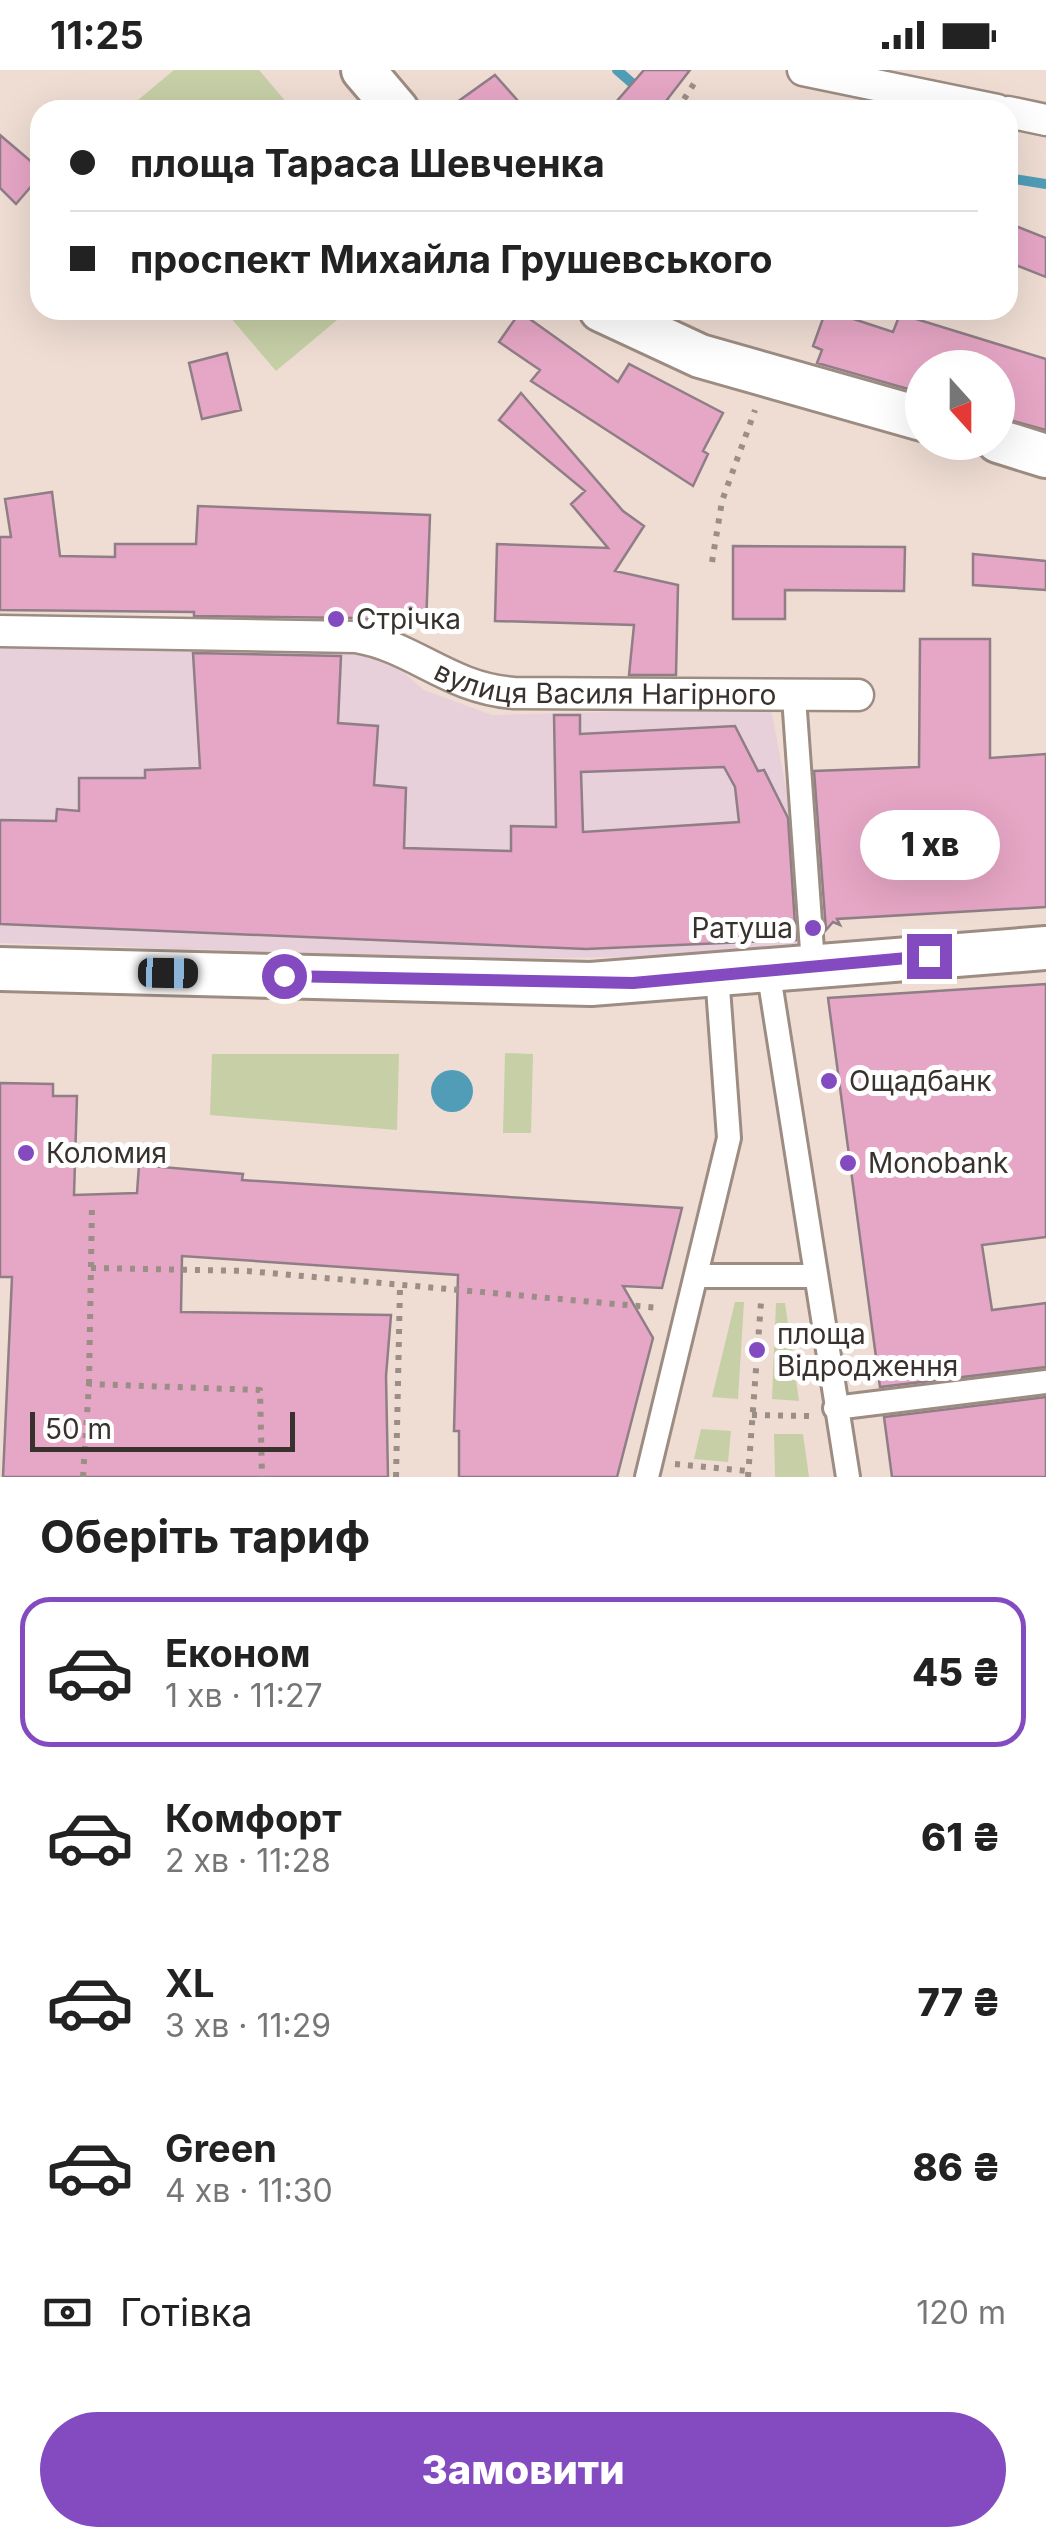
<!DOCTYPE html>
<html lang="uk">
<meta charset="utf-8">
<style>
body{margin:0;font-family:Inter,sans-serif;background:#f6f6f6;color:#222;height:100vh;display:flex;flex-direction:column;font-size:38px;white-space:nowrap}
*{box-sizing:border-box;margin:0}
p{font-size:32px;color:#767676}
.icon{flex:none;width:55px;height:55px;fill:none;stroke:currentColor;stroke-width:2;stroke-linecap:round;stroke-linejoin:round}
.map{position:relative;height:1407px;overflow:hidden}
.details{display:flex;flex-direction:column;background:#fff;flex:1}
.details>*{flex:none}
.guide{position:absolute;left:30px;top:30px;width:988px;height:220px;border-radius:30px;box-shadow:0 10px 40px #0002;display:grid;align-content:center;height:220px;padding:0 40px;background:#fff}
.needle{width:65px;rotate:159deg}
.tools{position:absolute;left:905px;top:280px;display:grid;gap:20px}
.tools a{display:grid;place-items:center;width:110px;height:110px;border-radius:50%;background:#fff;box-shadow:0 10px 40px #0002;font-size:50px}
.scale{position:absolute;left:30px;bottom:25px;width:265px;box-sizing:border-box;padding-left:10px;border:5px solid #38312d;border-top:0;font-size:28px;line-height:35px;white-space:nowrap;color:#38312d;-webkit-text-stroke:8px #fff;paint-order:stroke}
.end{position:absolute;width:45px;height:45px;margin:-22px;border:12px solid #844ac0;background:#fff;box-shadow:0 0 0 5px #fff}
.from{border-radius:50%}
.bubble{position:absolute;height:70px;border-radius:35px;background:#fff;box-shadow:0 10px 40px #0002;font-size:32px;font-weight:800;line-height:70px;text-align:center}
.car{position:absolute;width:30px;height:60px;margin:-30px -15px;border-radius:12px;box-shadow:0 0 8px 2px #0007;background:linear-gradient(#222 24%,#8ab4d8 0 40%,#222 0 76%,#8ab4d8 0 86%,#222 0)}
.guide b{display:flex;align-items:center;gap:35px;height:95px;font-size:38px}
.guide b+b{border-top:2px solid #e0e0e0}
.guide i{width:25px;height:25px;background:#222}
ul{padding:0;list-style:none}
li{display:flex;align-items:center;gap:30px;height:150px;margin:0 20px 15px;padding:0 20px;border:5px solid transparent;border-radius:30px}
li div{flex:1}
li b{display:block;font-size:38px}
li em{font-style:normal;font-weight:800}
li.selected{border-color:#844ac0}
li>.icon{width:90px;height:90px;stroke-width:1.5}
h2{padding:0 40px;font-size:45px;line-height:120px}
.pay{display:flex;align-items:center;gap:25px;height:110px;padding:0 40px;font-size:38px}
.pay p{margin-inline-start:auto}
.cta{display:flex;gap:20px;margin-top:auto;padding:20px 40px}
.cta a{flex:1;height:115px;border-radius:60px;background:#844ac0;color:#fff;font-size:40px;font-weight:800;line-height:115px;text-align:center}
.status{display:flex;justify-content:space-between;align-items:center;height:70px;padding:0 50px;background:#fff;direction:ltr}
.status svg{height:28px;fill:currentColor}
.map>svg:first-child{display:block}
.commercial{fill:#e8d0db}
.green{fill:#c6cfa6}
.water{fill:#519db8}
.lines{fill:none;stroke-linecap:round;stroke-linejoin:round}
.stream{stroke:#519db8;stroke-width:10}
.building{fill:#e6a6c5;stroke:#8f7e86;stroke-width:2.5;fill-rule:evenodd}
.pedestrian-casing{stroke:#9c8c82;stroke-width:28}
.minor-casing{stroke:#9c8c82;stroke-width:35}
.secondary-casing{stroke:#9c8c82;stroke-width:48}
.path{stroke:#9b8e87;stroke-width:6;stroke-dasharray:5 8;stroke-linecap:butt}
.pedestrian{stroke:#fff;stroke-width:22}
.minor{stroke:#fff;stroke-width:30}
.secondary{stroke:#fff;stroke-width:42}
.route{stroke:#844ac0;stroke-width:12}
.poi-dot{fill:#844ac0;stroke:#fff;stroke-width:4}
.labels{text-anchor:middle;stroke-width:10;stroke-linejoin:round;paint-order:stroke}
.poi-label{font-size:28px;fill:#38312d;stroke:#fff;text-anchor:start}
.street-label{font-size:28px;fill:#38312d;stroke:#fff}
</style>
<div class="status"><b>11:25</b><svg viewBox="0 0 49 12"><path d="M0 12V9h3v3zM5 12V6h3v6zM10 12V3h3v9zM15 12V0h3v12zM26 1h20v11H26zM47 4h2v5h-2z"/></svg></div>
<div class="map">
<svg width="1046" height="1407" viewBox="0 0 1046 1407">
<rect width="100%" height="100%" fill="#efddd3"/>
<path class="commercial" d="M 0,565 L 368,571 L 424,620 L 492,645 L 771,638 L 793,755 L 799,874 L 625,887 L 498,889 L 0,873 Z"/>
<path class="green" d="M 174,0 L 259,0 L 293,40 L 126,40 Z
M 224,240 L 349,240 L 276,301 Z
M 505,983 L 533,984 L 531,1063 L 503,1063 Z
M 212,984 L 399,984 L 397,1060 L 210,1045 Z
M 735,1232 L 744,1232 L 738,1329 L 712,1327 Z
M 776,1233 L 785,1233 L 799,1331 L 772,1329 Z
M 701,1359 L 731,1361 L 728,1392 L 694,1389 Z
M 774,1364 L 803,1364 L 809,1407 L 775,1407 Z"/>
<path class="water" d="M431 1021a21 21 0 1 1 42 0a21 21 0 1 1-42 0Z"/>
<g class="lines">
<path class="stream" d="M 617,0 L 640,20
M 654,29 L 681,40
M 1008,108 L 1046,114"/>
</g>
<path class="building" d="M 644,0 L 690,0 L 659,40 L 609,40 Z
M 495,5 L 526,40 L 446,40 Z
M 0,65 L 40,99 L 40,106 L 16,134 L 0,118 Z
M 1008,153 L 1046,168 L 1046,207 L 1008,192 Z
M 826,240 L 893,262 L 900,244 L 1046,289 L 1046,360 L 998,347 L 998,298 L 922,298 L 922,323 L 817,293 L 822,280 L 813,276 Z
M 520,242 L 618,312 L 629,294 L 723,343 L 703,381 L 708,384 L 693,416 L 531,311 L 540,300 L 499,272 Z
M 227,283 L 241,340 L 202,349 L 189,293 Z
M 521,323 L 623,441 L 644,456 L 615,501 L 678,515 L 676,605 L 629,605 L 634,555 L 495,551 L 497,474 L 608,478 L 571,434 L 585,421 L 499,350 Z
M 52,422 L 60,486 L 115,487 L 115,474 L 196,474 L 198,436 L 430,445 L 426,556 L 356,548 L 194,546 L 194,542 L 0,540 L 0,467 L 11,467 L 5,429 Z
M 733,476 L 905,477 L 904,521 L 785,520 L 785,549 L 733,549 Z
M 973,484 L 1046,491 L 1046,520 L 973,515 Z
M 920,569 L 990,569 L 990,688 L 1046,684 L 1046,837 L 837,849 L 840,855 L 833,852 L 826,860 L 814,701 L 919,697 Z
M 193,583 L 341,586 L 338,653 L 378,656 L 374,715 L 406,718 L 404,778 L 511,781 L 511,756 L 556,757 L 554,645 L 580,645 L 580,664 L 735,656 L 758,701 L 764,700 L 788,748 L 796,870 L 586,879 L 0,854 L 0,750 L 56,751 L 57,739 L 79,741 L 79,708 L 145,708 L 145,700 L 200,698 ZM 724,697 L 735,717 L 739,752 L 583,762 L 581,702 Z
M 1046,914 L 1046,1167 L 982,1175 L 992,1240 L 1046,1233 L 1046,1297 L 880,1317 L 828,928 Z
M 0,1013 L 53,1014 L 53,1026 L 77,1026 L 74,1125 L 137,1123 L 139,1095 L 243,1104 L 242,1110 L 682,1138 L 662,1218 L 623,1216 L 653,1268 L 617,1407 L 459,1407 L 459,1361 L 454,1361 L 458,1205 L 182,1186 L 181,1242 L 391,1245 L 386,1306 L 388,1407 L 3,1407 L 12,1207 L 0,1207 Z
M 1046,1327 L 1046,1407 L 892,1407 L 884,1347 Z"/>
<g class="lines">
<defs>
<path id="pedestrian" d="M 794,627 L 813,894
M 768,899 L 848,1407
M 699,1206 L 813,1206
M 835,1338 L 1046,1312
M 647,1407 L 729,1068 L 717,904"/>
<g id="minor">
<path d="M 803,0 L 997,40"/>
<path d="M 1008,42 L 1046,50"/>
<path id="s1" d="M 0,561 L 356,567 C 415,577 448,618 514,623 L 858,625"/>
</g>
<path id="secondary" d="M 363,0 L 397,40
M 601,240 L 700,286 L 922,349
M 998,371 L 1046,386
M 0,899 L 591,914 L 1046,878"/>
</defs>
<use href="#pedestrian" class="pedestrian-casing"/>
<use href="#minor" class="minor-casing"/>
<use href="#secondary" class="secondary-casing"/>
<path class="path" d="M 677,40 L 695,12
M 712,492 L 722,431 L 755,340
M 91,1198 L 247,1201 L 660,1238
M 89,1314 L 92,1133
M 752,1345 L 810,1346
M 675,1394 L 748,1401
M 83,1407 L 89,1314 L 260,1320 L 262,1407
M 396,1407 L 400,1217
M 748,1407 L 761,1232"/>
<use href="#pedestrian" class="pedestrian"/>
<use href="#minor" class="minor"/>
<use href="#secondary" class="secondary"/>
</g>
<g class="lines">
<path class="route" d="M 284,906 L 633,913 L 929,886"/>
</g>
<g class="poi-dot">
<circle cx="336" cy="549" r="10"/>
<circle cx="813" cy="858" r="10"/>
<circle cx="829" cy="1011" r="10"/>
<circle cx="26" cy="1083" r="10"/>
<circle cx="848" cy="1093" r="10"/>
<circle cx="757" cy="1280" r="10"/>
</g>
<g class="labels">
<g class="poi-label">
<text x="356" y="559">Стрічка</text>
<text x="793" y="868" text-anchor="end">Ратуша</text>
<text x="849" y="1021">Ощадбанк</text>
<text x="46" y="1093">Коломия</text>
<text x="868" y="1103">Monobank</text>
<text x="777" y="1274">площа<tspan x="777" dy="32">Відродження</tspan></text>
</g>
<g class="street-label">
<text dy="10" stroke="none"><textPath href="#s1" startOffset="615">вулиця Василя Нагірного</textPath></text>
</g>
</g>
</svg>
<div class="tools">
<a><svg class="needle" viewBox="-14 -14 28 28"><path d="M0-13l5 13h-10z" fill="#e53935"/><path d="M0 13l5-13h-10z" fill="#767676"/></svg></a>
</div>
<div class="scale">50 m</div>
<i class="end from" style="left:284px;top:906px"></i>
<i class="end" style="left:929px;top:886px"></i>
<div class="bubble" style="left:860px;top:740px;width:140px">1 хв</div>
<i class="car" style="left:168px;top:903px;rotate:91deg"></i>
<div class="guide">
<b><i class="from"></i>площа Тараса Шевченка</b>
<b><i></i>проспект Михайла Грушевського</b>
</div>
</div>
<section class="details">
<h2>Оберіть тариф</h2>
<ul>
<li class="selected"><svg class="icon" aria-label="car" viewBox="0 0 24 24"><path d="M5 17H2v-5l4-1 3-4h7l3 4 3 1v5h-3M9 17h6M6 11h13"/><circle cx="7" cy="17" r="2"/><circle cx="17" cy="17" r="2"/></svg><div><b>Економ</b><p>1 хв · 11:27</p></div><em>45 ₴</em></li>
<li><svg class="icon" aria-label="car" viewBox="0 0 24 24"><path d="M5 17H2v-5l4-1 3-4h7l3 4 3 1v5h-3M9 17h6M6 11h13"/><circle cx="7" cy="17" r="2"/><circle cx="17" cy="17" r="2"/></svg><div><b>Комфорт</b><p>2 хв · 11:28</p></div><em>61 ₴</em></li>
<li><svg class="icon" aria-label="car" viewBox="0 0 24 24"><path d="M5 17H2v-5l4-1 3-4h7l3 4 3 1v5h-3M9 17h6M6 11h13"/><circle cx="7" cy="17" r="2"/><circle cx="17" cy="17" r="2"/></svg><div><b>XL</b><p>3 хв · 11:29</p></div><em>77 ₴</em></li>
<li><svg class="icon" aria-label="car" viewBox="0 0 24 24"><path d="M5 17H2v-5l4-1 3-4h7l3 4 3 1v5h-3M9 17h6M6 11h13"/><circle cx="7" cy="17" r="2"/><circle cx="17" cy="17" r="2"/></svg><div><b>Green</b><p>4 хв · 11:30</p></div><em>86 ₴</em></li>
</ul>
<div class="pay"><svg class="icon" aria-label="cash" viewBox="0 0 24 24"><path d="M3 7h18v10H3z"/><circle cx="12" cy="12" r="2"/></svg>Готівка<p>120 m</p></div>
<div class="cta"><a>Замовити</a></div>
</section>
